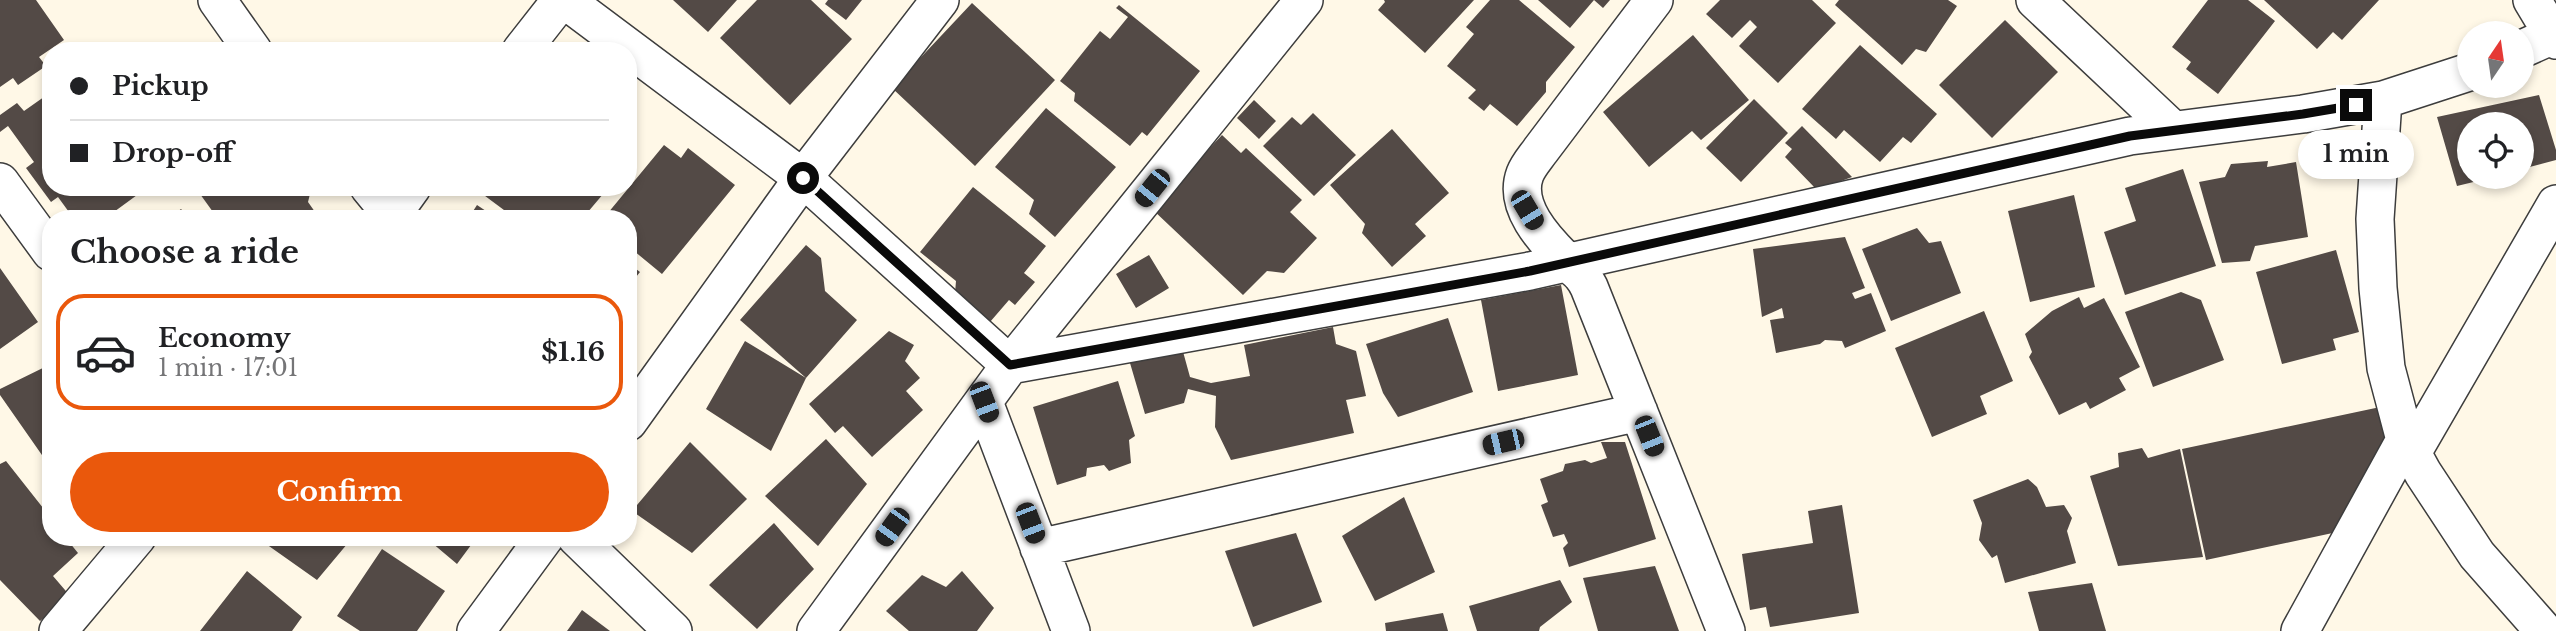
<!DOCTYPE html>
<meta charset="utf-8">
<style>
body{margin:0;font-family:"Libre Baskerville",serif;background:#f6f6f6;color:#202124;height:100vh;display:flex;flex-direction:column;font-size:26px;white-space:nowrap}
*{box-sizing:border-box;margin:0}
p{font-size:23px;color:#757577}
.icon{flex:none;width:38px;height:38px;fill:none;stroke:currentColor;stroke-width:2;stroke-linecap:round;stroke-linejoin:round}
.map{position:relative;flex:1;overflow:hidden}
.side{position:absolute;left:42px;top:210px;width:595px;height:336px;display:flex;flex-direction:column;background:#fff;border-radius:28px;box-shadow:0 4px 10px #0003}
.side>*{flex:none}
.hud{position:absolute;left:42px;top:42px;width:595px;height:154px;border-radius:28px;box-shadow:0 4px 10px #0003;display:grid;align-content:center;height:154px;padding:0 28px;background:#fff}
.needle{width:46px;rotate:13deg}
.buttons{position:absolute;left:2457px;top:21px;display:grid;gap:14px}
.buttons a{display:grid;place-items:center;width:77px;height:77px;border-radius:50%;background:#fff;box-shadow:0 4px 10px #0003;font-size:35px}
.end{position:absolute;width:32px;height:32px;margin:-16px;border:9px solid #0a0a0a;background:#fff;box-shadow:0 0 0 4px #fff}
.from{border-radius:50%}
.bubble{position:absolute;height:49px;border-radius:24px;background:#fff;box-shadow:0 4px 10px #0003;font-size:23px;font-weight:700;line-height:49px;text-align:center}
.car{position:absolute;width:21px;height:42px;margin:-21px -10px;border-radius:9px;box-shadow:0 0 5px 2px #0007;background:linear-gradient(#222 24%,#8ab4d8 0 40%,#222 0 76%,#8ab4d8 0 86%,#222 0)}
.hud b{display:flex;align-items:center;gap:24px;height:66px;font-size:26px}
.hud b+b{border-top:2px solid #e0e0e0}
.hud i{width:18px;height:18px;background:#202124}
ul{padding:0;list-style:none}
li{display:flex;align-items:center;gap:21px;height:116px;margin:0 14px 10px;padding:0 14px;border:4px solid transparent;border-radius:28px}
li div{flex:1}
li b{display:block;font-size:26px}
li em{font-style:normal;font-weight:700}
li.on{border-color:#ea580c}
li>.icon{width:63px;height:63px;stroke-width:1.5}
h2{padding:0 28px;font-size:32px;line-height:84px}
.cta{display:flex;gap:14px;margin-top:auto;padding:14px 28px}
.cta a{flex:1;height:80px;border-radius:42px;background:#ea580c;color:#fff;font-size:28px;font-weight:700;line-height:80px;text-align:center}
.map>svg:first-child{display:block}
.building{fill:#534a46}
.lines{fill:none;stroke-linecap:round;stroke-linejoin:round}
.street-casing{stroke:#3d3d3d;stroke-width:40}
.street{stroke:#fff;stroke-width:37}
.route{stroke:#0a0a0a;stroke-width:9}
</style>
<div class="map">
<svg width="2556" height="631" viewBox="0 0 2556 631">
<rect width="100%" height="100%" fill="#fff8e7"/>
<path class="building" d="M 0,0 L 36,0 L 64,40 L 39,57 L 46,66 L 18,85 L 13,78 L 0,87 Z
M 673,0 L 737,0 L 708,32 Z
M 757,0 L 811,0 L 852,39 L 790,105 L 720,38 Z
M 828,0 L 862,0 L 846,20 L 825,4 Z
M 1384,0 L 1474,0 L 1425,53 L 1378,10 L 1385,2 Z
M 1490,0 L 1519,0 L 1575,47 L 1546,82 L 1546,92 L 1517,126 L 1490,104 L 1484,111 L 1468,98 L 1476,90 L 1447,66 L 1474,34 L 1466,27 Z
M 1538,0 L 1594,0 L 1570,28 Z
M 1594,0 L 1610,0 L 1603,8 Z
M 1720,0 L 1812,0 L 1836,23 L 1778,83 L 1739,46 L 1757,27 L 1750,20 L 1732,38 L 1706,14 Z
M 1839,0 L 1948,0 L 1957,6 L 1926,52 L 1916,49 L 1902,65 L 1835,5 Z
M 2208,0 L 2248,0 L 2275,21 L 2218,94 L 2186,69 L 2191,62 L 2172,47 Z
M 2264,0 L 2379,0 L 2342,40 L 2333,32 L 2317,49 Z
M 972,3 L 1055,80 L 975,166 L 892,88 Z
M 1119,5 L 1200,71 L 1147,136 L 1142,132 L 1130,146 L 1074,101 L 1075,93 L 1060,81 L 1100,31 L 1110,39 L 1128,17 L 1116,8 Z
M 2005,20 L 2058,72 L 1992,138 L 1939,85 Z
M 1693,35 L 1749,100 L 1701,140 L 1692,131 L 1649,167 L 1603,112 Z
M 1860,45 L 1937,114 L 1911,143 L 1903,137 L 1880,162 L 1844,130 L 1836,139 L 1802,109 Z
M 51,92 L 51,187 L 148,187 L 107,217 L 109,219 L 74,219 L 58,197 L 51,202 L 26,168 L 34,162 L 8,126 L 0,132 L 0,115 L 17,103 L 24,111 Z
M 2539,95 L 2556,150 L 2556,160 L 2522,169 L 2522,124 L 2469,124 L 2469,177 L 2490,178 L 2457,186 L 2437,117 Z
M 1754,99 L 1788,133 L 1741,182 L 1706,148 Z
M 1254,100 L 1276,121 L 1259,139 L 1237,118 Z
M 1046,108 L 1116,167 L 1055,237 L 1029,214 L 1034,200 L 995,167 Z
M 1313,113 L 1356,155 L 1314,196 L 1263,146 L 1292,117 L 1301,125 Z
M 1802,126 L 1852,177 L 1817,190 L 1785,157 L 1792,149 L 1785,143 Z
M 1392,129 L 1449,193 L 1415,224 L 1426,236 L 1392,267 L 1362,233 L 1365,224 L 1330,185 Z
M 1222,135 L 1241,153 L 1246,148 L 1302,200 L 1290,212 L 1317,238 L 1284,273 L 1267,271 L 1243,295 L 1152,209 Z
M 664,145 L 681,158 L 688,148 L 735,185 L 662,274 L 628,246 L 628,219 L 603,219 Z
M 2268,161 L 2267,167 L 2296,162 L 2308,237 L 2255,246 L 2250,261 L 2222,263 L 2199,182 L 2225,177 L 2231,164 Z
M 2183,169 L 2216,266 L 2125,295 L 2104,232 L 2136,221 L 2125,188 Z
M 195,187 L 304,187 L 310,194 L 308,202 L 320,219 L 231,219 L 229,215 L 224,219 L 218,219 Z
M 473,187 L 609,187 L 582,219 L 516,219 Z
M 973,187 L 1046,246 L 1024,273 L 1035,282 L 1015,305 L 1009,300 L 990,322 L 955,293 L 956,281 L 920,252 Z
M 2074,195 L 2095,287 L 2030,302 L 2008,211 Z
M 477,205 L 498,219 L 468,219 Z
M 181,209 L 190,219 L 168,219 Z
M 1917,228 L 1929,243 L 1941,241 L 1961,293 L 1891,321 L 1862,249 Z
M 1845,237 L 1865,288 L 1852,293 L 1855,299 L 1871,293 L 1886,331 L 1845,348 L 1842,341 L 1825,340 L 1820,344 L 1776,353 L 1770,320 L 1784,318 L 1782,308 L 1762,317 L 1753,249 Z
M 806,245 L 821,258 L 825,291 L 857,320 L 806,378 L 740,320 Z
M 2336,250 L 2359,332 L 2333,339 L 2336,350 L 2282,364 L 2256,272 Z
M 1149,255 L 1169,288 L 1136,308 L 1116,274 Z
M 628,263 L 640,272 L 628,287 Z
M 0,268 L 38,322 L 0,349 Z
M 1561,285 L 1578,375 L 1498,391 L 1481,300 Z
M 2181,292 L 2201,300 L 2224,360 L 2153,387 L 2125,312 Z
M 2079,297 L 2084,308 L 2104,298 L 2140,367 L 2119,378 L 2126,390 L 2090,409 L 2086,402 L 2059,415 L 2029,357 L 2032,352 L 2025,334 L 2052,311 Z
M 1984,311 L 2013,381 L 1980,396 L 1987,414 L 1932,437 L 1895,348 Z
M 1448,318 L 1473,392 L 1398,417 L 1383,393 L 1366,344 Z
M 1333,327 L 1336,344 L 1356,351 L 1366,396 L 1346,400 L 1354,433 L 1231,460 L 1215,427 L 1216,396 L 1188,389 L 1184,403 L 1145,414 L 1130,363 L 1182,348 L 1190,377 L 1211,383 L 1250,376 L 1244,345 Z
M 889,331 L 914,345 L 905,361 L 920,378 L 906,391 L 923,410 L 872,457 L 843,426 L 835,433 L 809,404 Z
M 745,341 L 806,378 L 771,451 L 706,409 Z
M 51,364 L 51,468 L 0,395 L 0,389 Z
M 1118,381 L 1135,436 L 1129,440 L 1131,463 L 1109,471 L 1104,465 L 1087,468 L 1086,476 L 1057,485 L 1033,407 Z
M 2385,406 L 2392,439 L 2342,531 L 2206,560 L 2182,449 Z
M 826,439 L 867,484 L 818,546 L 765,496 Z
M 690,442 L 747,499 L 692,553 L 632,511 Z
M 1601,442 L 1625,442 L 1656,539 L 1569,567 L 1563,548 L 1568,543 L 1564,534 L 1553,537 L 1541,505 L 1548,502 L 1540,479 L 1563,471 L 1565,464 L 1585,460 L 1591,463 L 1607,458 Z
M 2142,448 L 2148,458 L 2180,449 L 2203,557 L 2118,566 L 2090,476 L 2119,467 L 2118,453 Z
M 6,461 L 51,518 L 51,537 L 65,537 L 78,553 L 53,576 L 71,597 L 40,621 L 0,580 L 0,464 Z
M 2028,479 L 2037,487 L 2046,507 L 2064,505 L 2072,518 L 2067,531 L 2076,563 L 2005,583 L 1997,555 L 1992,558 L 1979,540 L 1982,523 L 1973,500 Z
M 1404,497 L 1435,572 L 1375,601 L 1342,536 Z
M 1842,505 L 1859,613 L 1770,627 L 1766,607 L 1750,610 L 1742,554 L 1813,543 L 1808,511 Z
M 774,523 L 814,569 L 757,629 L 709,585 Z
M 1296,533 L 1322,602 L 1253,627 L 1225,551 Z
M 260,537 L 353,537 L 317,580 L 259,539 Z
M 425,537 L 477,537 L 457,564 Z
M 382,549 L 445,591 L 417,631 L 360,631 L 337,616 Z
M 1655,566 L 1679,631 L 1598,631 L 1583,578 Z
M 247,571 L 302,617 L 292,631 L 200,631 Z
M 962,571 L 994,608 L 977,631 L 909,631 L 886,611 L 922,575 L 946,587 Z
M 1560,580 L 1572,602 L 1540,627 L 1539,631 L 1477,631 L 1469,606 Z
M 2092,583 L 2106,631 L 2039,631 L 2028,592 Z
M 582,610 L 610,631 L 567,631 Z
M 1443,613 L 1448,631 L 1386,631 L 1385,623 Z"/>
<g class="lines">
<defs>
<path id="street" d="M 217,0 L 253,51
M 565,0 L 803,178 L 1010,365
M 1654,0 L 1540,151 C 1535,158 1528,166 1525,174 C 1513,206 1544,239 1564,259 C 1575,270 1582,272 1589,287 L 1726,631
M 2035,0 L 2173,130
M 2532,0 L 2556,40
M 2522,49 L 2553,35
M 521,51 L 561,0
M 2469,72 L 2383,100 L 2375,219 L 2378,288 L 2386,368 L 2405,440 L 2423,473 L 2477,555 L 2544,631
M 0,182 L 51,252
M 369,187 L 392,215
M 389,219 L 412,187
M 1010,365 L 1530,271 L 2130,136 L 2303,114 L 2383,100
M 984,402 L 1071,631
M 628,422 L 803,178 L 940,0
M 2412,453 L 2556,204
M 576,537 L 673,631
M 1039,548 L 1639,412
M 58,631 L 137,537
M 476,631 L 545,537
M 816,631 L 1010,365 L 1304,0
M 2300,631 L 2405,440"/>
</defs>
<use href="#street" class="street-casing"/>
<use href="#street" class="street"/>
</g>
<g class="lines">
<path class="route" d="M 803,178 L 1010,365 L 1530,271 L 2130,136 L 2303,114 L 2356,105"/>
</g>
</svg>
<div class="buttons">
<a><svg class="needle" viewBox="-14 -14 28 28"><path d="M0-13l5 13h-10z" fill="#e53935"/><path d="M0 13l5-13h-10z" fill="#757577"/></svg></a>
<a><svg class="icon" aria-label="locate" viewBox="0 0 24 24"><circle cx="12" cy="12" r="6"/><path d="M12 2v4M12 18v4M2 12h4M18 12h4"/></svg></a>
</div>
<i class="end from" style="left:803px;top:178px"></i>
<i class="end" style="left:2356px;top:105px"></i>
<div class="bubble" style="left:2298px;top:130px;width:116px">1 min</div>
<i class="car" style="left:1152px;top:188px;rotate:219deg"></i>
<i class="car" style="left:1527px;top:210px;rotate:149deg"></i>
<i class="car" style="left:984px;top:402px;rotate:159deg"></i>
<i class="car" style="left:1649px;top:436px;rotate:158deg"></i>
<i class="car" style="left:1503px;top:442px;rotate:257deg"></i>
<i class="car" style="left:1030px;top:523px;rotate:159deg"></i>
<i class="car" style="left:892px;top:527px;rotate:216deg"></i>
<div class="hud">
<b><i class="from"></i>Pickup</b>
<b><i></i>Drop-off</b>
</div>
<section class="side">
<h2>Choose a ride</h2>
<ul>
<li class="on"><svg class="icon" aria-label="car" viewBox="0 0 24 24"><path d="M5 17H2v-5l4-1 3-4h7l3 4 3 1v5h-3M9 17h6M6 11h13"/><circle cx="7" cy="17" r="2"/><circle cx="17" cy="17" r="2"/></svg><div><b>Economy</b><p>1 min · 17:01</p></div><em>$1.16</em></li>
</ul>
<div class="cta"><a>Confirm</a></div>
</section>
</div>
